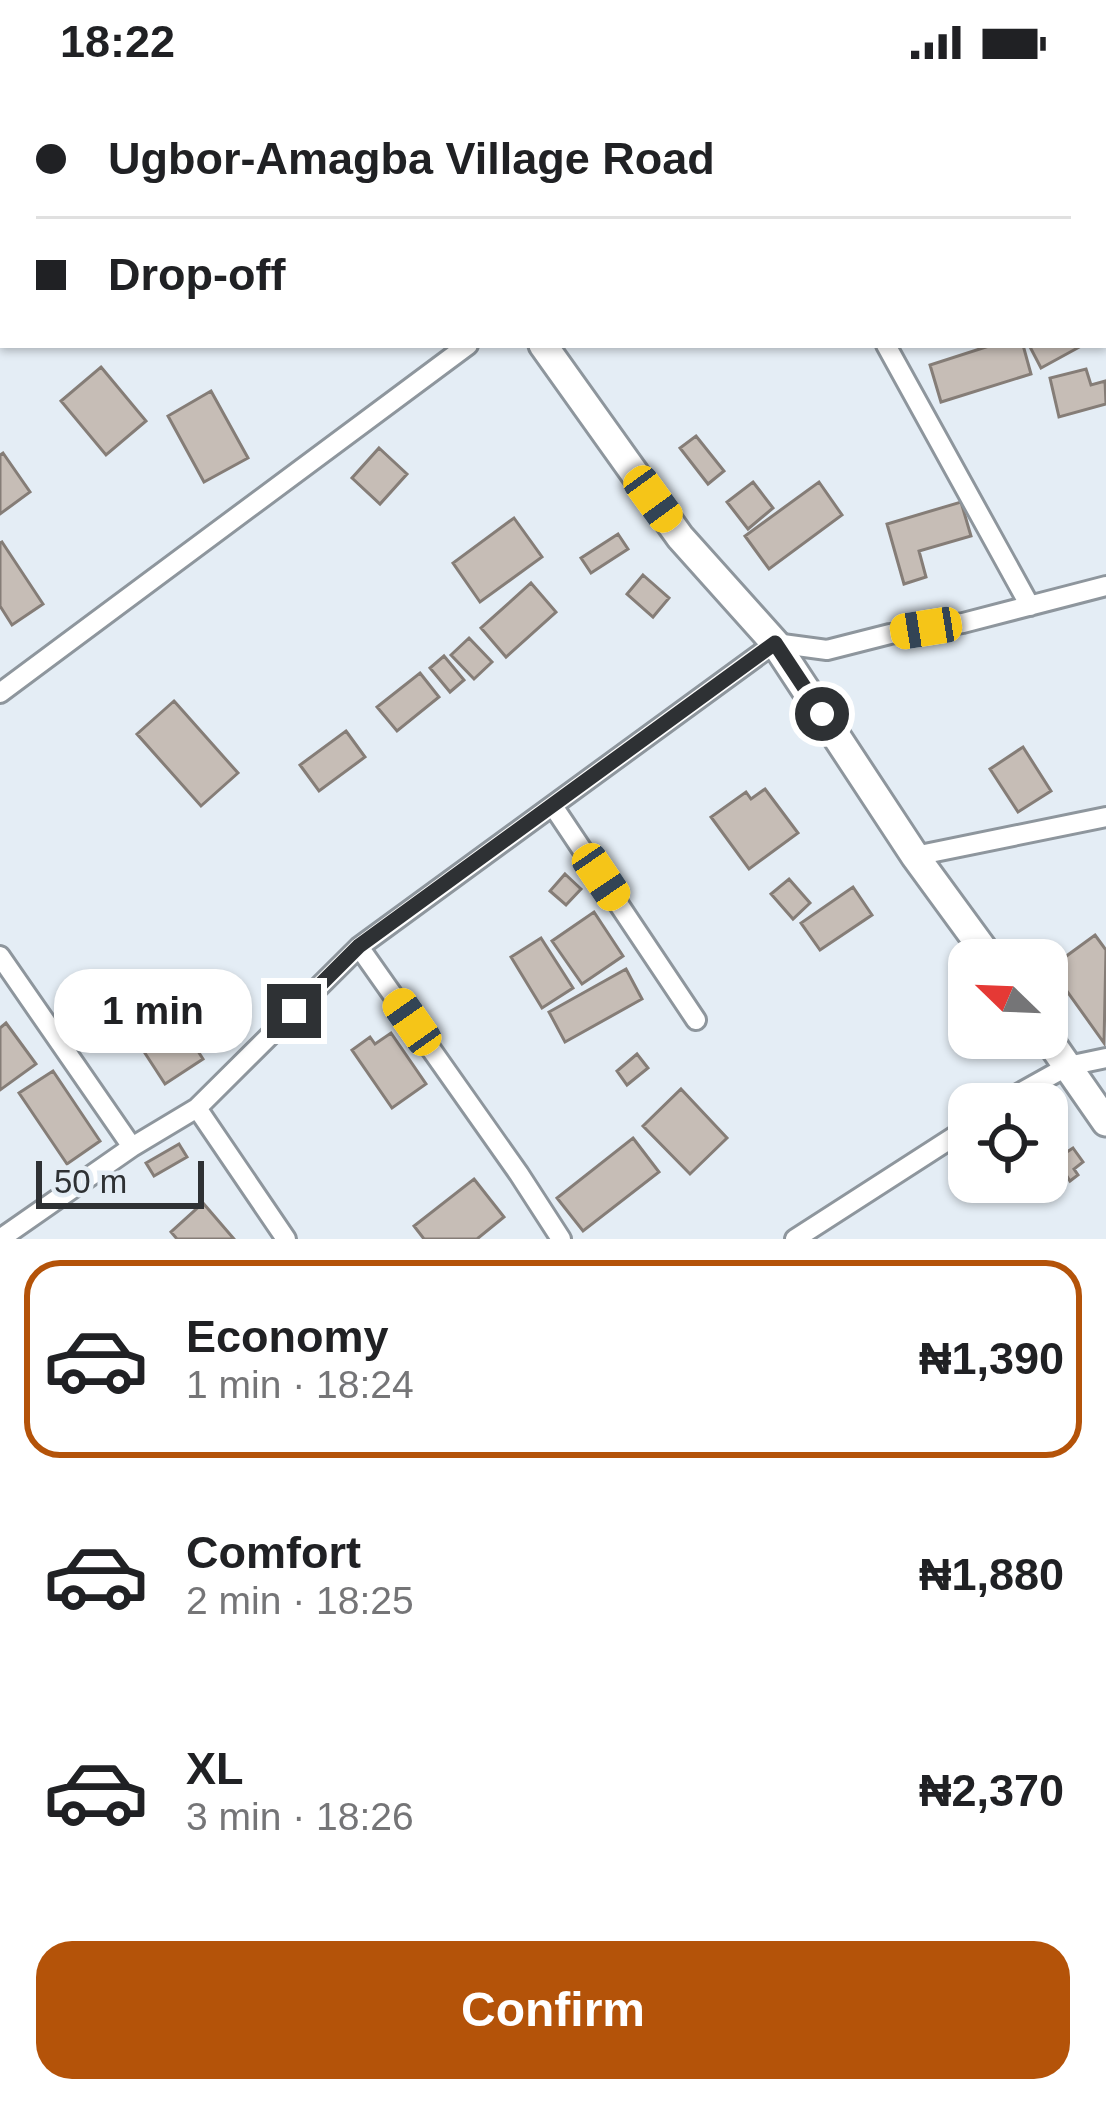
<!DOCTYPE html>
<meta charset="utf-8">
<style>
body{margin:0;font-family:Arial,sans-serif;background:#f6f6f6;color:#202124;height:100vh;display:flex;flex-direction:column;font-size:45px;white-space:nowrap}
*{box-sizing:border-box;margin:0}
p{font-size:39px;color:#757577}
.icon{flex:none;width:66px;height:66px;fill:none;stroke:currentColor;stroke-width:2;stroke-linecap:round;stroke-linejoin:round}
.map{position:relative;height:1155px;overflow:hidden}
.side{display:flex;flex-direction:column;background:#fff;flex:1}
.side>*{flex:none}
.guide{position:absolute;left:0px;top:0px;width:1107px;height:264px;box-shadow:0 3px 9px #0004;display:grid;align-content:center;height:264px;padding:0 36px;background:#fff}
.needle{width:78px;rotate:293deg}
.controls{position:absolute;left:948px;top:855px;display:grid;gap:24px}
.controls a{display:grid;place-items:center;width:120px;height:120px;border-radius:24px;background:#fff;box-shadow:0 3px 9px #0004;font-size:60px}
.scale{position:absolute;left:36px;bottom:30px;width:168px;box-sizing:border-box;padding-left:12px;border:6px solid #2e3134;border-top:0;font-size:33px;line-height:42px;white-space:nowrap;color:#2e3134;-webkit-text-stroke:9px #e4edf5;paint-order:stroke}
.end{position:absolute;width:54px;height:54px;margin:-27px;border:15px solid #2e3134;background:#fff;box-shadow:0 0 0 6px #fff}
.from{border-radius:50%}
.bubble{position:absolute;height:84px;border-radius:36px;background:#fff;box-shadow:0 3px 9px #0004;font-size:39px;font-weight:700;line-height:84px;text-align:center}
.car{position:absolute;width:36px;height:72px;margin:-36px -18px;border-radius:15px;box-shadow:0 0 9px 3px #0007;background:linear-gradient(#f5c518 24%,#345 0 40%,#f5c518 0 76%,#345 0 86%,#f5c518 0)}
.guide b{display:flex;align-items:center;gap:42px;height:114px;font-size:45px}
.guide b+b{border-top:3px solid #e0e0e0}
.guide i{width:30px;height:30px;background:#202124}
ul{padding:21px 0 0;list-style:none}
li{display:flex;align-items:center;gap:36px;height:198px;margin:0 24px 18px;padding:0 12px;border:6px solid transparent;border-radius:36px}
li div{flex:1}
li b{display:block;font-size:45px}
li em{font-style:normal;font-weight:700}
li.selected{border-color:#b45309}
li>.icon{width:108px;height:108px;stroke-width:1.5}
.button{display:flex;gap:24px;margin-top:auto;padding:24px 36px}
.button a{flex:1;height:138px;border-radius:36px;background:#b45309;color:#fff;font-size:48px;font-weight:700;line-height:138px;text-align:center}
.status{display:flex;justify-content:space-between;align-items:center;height:84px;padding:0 60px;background:#fff;direction:ltr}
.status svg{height:33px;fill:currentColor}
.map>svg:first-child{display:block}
.building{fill:#c6bdb6;stroke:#857d77;stroke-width:3}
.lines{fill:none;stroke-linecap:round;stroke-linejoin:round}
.street-casing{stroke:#8e969d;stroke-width:24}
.secondary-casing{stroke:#8e969d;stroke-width:33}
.street{stroke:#fff;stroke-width:18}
.secondary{stroke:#fff;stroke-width:27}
.route{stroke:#2e3134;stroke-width:15}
</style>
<div class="status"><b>18:22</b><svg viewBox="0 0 49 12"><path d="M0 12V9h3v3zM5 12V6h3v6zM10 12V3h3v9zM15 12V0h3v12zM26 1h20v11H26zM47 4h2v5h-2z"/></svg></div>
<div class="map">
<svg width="1106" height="1155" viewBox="0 0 1106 1155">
<rect width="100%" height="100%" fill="#e4edf5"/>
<path class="building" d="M 237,0 L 318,0 L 320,3 L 232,3 Z
M 992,261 L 1023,261 L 1031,290 L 941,318 L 930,281 Z
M 1029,261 L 1083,261 L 1041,284 Z
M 101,283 L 146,337 L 106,371 L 61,317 Z
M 1086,285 L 1091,301 L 1105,297 L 1106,320 L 1059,333 L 1050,294 Z
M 211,307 L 248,374 L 204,398 L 168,332 Z
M 696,352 L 724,387 L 708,400 L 680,364 Z
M 379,364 L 407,390 L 380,420 L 352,394 Z
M 3,369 L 30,408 L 0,430 L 0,371 Z
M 753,398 L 773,424 L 748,445 L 727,418 Z
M 819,398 L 842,431 L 769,485 L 745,452 Z
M 961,418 L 971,452 L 919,467 L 926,493 L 904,500 L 887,440 Z
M 514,434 L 542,473 L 480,518 L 453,479 Z
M 618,450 L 628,465 L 591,489 L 581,474 Z
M 2,458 L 43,520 L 12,541 L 0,522 L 0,459 Z
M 643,491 L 669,514 L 653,533 L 627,510 Z
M 531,499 L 556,528 L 506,573 L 481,544 Z
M 469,554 L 492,578 L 474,595 L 451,571 Z
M 444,572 L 464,596 L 450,608 L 430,584 Z
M 420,589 L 439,613 L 397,647 L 377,623 Z
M 174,617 L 238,689 L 201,722 L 137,650 Z
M 346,647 L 365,673 L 319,707 L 300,681 Z
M 1023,663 L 1051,707 L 1018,728 L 990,685 Z
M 765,705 L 798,749 L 749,785 L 711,733 L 746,708 L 751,715 Z
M 565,790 L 581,805 L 566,821 L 550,807 Z
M 789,795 L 810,819 L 793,835 L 771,810 Z
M 853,803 L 872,831 L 820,866 L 801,839 Z
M 594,828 L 623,872 L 582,900 L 552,857 Z
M 1095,851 L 1106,866 L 1104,959 L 1044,875 L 1059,864 L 1065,873 Z
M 541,854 L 573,904 L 542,924 L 511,873 Z
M 626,885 L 642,915 L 565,958 L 549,928 Z
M 154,898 L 203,975 L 165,1000 L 115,923 Z
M 6,939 L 36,980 L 0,1006 L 0,944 Z
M 391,949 L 426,1000 L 392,1024 L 352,966 L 370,953 L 375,960 Z
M 637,970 L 648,984 L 627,1001 L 617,987 Z
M 53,987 L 100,1057 L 67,1080 L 19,1009 Z
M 681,1005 L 727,1054 L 690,1090 L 643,1042 Z
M 633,1054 L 659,1088 L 583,1147 L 557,1114 Z
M 179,1060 L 187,1073 L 154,1092 L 146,1079 Z
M 1073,1064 L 1083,1078 L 1074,1085 L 1078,1091 L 1070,1097 L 1056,1075 Z
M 474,1095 L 504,1133 L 477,1155 L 424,1155 L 414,1142 Z
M 203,1119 L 234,1155 L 177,1155 L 171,1148 Z"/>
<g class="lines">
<defs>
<path id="street" d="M 852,0 L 853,3
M 998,0 L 1000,3
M 14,3 L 17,0
M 948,3 L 961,0
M 0,14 L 3,11
M 1104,186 L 1106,189
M 886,261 L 1030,522
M 0,609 L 468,261
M 553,722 L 696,936
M 915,772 L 1106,733
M 359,863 L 519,1090 L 561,1155
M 0,872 L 132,1063
M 1000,1020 L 1068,982 L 1106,974
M 197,1024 L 286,1155
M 0,1155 L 132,1063 L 197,1024 L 359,863 L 775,559 L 827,566 L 890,550 L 963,539 L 1106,502
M 795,1155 L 969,1043"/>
<path id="secondary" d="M 351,0 L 354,3
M 543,261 L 680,453 L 775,559 L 915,772 L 991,876
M 1047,953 L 1106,1038"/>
</defs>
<use href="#street" class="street-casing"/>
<use href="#secondary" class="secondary-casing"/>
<use href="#street" class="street"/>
<use href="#secondary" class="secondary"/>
</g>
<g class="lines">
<path class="route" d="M 294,927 L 359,862 L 775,559 L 822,630"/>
</g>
</svg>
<div class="controls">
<a><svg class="needle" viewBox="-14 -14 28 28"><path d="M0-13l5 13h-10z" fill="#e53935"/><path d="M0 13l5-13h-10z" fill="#757577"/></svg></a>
<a><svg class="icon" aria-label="locate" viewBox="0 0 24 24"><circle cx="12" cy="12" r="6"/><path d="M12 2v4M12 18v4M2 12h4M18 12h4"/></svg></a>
</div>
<div class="scale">50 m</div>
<i class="end from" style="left:822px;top:630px"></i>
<i class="end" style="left:294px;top:927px"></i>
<div class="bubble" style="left:54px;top:885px;width:198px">1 min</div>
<i class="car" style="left:653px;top:415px;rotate:144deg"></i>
<i class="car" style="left:926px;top:544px;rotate:261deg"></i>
<i class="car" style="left:601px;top:793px;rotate:146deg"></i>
<i class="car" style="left:412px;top:938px;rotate:325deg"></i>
<div class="guide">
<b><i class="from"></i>Ugbor-Amagba Village Road</b>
<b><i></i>Drop-off</b>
</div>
</div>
<section class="side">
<ul>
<li class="selected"><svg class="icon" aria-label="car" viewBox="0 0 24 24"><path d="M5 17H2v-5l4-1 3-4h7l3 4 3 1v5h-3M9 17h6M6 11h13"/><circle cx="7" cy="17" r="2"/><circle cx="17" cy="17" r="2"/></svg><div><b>Economy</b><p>1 min · 18:24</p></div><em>₦1,390</em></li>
<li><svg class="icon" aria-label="car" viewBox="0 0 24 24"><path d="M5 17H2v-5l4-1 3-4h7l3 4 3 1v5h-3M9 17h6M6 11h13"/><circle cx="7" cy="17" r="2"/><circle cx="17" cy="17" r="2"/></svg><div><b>Comfort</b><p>2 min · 18:25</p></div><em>₦1,880</em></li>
<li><svg class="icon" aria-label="car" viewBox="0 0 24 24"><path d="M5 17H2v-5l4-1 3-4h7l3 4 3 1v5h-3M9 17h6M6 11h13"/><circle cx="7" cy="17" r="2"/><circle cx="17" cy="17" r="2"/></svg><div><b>XL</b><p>3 min · 18:26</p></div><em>₦2,370</em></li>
</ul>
<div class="button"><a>Confirm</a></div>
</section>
